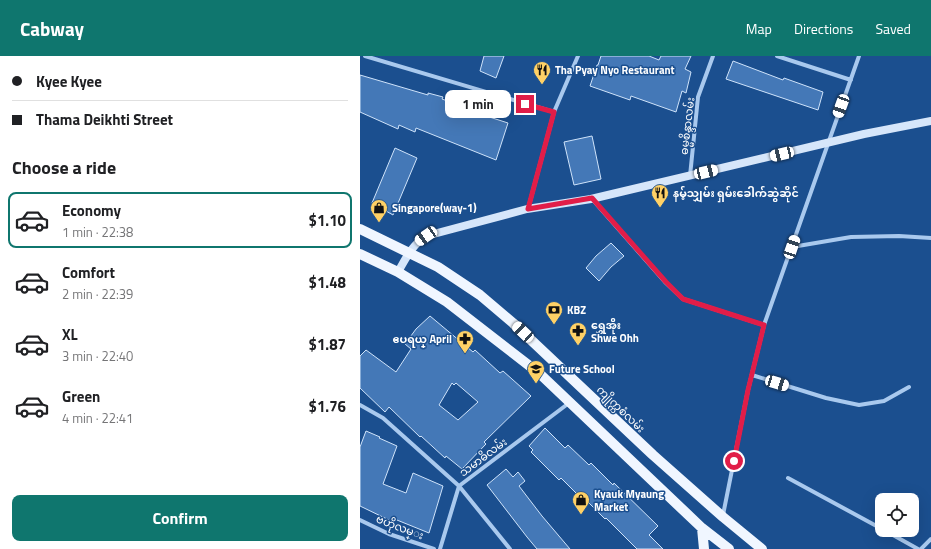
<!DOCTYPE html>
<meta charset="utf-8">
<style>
body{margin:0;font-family:"Titillium Web","Noto Sans Myanmar",sans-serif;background:#f2f2f2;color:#202124;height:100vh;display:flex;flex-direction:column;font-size:15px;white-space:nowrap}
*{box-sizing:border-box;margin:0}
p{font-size:13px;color:#757577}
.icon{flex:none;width:22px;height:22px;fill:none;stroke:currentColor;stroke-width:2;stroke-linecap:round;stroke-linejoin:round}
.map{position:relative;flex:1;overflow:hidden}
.sheet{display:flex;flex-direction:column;background:#fff;width:360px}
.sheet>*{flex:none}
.guide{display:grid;align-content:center;height:88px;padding:0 12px;background:#fff}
.tools{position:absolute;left:515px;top:437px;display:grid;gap:8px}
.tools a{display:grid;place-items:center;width:44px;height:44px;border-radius:8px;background:#fff;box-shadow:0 4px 16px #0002;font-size:20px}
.end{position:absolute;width:18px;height:18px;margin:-9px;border:5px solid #e11d48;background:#fff;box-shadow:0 0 0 2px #fff}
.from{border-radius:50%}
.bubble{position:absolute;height:28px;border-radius:8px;background:#fff;box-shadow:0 4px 16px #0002;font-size:13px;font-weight:700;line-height:28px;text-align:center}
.car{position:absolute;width:12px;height:24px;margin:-12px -6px;border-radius:5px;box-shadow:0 0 3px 1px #0007;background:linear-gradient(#fff 24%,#345 0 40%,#fff 0 76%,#345 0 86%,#fff 0)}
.guide b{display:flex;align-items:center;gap:14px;height:38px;font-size:15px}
.guide b+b{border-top:1px solid #e0e0e0}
.guide i{width:10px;height:10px;background:#202124}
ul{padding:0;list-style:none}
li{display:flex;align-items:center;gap:12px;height:56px;margin:0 8px 6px;padding:0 4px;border:2px solid transparent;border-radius:8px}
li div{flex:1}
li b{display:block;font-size:15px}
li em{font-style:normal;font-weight:700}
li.active{border-color:#0f766e}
li>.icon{width:36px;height:36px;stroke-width:1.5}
h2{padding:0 12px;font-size:18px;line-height:48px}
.cta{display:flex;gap:8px;margin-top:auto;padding:8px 12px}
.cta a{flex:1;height:46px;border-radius:8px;background:#0f766e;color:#fff;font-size:16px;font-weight:700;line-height:46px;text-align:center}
header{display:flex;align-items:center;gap:24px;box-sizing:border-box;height:56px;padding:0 20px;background:#0f766e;color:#fff}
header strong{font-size:19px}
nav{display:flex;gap:22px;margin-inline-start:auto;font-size:14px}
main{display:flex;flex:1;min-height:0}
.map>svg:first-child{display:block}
.building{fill:#4478b7;stroke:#cfe3fa;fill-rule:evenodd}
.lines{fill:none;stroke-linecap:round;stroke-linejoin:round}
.street{stroke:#a9c9ee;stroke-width:4}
.secondary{stroke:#d6e6fa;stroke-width:8}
.primary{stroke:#f0f6ff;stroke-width:10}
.route{stroke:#e11d48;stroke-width:5}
.labels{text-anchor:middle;stroke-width:3;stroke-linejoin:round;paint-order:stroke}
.poi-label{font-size:11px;font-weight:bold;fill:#fff;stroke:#1b4f8f;text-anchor:start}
.street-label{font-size:11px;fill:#fff;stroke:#1b4f8f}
</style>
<header>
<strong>Cabway</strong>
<nav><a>Map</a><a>Directions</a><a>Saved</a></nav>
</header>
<main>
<section class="sheet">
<div class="guide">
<b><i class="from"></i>Kyee Kyee</b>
<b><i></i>Thama Deikhti Street</b>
</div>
<h2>Choose a ride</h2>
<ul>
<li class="active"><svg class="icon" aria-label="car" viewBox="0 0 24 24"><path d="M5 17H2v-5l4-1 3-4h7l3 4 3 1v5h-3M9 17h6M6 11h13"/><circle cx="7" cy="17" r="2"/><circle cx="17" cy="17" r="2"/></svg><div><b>Economy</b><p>1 min · 22:38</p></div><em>$1.10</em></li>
<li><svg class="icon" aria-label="car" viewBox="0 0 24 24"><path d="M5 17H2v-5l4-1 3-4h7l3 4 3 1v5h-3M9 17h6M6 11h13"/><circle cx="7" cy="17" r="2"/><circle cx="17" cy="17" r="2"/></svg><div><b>Comfort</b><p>2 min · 22:39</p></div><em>$1.48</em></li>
<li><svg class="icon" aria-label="car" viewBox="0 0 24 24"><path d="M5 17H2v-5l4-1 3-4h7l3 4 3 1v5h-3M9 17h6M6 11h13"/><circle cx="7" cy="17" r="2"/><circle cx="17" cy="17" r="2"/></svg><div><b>XL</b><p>3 min · 22:40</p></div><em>$1.87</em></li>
<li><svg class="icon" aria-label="car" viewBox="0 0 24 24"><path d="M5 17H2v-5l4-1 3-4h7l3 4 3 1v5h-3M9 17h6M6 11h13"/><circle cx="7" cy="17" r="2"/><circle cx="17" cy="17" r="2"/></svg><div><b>Green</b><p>4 min · 22:41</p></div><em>$1.76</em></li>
</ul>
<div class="cta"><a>Confirm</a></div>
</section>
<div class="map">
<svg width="571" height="493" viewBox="0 0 571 493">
<rect width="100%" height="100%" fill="#1b4f8f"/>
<path class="building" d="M 124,0 L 144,0 L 136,22 L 120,15 Z
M 241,0 L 289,0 L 299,4 L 301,0 L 331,0 L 325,13 L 331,16 L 326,37 L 322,35 L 316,56 L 271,40 L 270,44 L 230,30 L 237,9 L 238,9 Z
M 373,5 L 423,24 L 424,22 L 463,36 L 458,54 L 366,23 Z
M 0,19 L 68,39 L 68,37 L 83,41 L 82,43 L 117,56 L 117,57 L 148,67 L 136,104 L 56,72 L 55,76 L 39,69 L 38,73 L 0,56 Z
M 232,80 L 241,123 L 214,129 L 204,86 Z
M 35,92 L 57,102 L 33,159 L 12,147 Z
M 251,187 L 264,200 L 251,211 L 239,225 L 226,212 L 236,200 Z
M 70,260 L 113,296 L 115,294 L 140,317 L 143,315 L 171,340 L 124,386 L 126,388 L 102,413 L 86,400 L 85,402 L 61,380 L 60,381 L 29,351 L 25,356 L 0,332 L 0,300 L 6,294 L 36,316 L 51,293 L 45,288 L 56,273 ZM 92,327 L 94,329 L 96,327 L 118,346 L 98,364 L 79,349 Z
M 185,372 L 205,392 L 208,389 L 229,409 L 231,407 L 253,429 L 254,427 L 298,470 L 289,479 L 303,493 L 277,493 L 246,462 L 245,463 L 223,441 L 222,443 L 201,422 L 199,424 L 171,396 L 173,394 L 169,390 Z
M 6,375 L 20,381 L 19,382 L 37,390 L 23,428 L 46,437 L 53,417 L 83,430 L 69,477 L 32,462 L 31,465 L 0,450 L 0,391 Z
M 146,413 L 153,421 L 158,416 L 165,425 L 159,430 L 182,460 L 210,493 L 177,493 L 167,481 L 127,429 Z"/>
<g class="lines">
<path class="street" d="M 5,0 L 194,56
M 417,0 L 491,24
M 330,120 L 338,41 L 353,0
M 232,143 L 305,226 L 323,243 L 404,269
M 168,153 L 194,56 L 218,0
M 432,191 L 491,181 L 539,180 L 571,182
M 392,319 L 466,342 L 499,349 L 524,345 L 549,331
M 0,349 L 23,362 L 99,430 L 150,493
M 428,422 L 522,473
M 363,459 L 388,334 L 404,269 L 499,0
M 0,464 L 29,478 L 74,493
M 524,474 L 558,493
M 80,493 L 99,430 L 209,347
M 561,493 L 571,483"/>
<path class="secondary" d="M 38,216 C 46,202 52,189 66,180 L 167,153 L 231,143 L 504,78 L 571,65"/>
<path class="primary" d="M 0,173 L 78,211 L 120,239 L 153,267 L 293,399 L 363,461 L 402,493
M 0,198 L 38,216 L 87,246 L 180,318 L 342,472 L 369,493
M 342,472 L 344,493"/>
</g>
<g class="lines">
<path class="route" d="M 165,48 L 194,56 L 168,153 L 232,142 L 306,226 L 323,243 L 404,269 L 388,334 L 374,405"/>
</g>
<defs>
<symbol id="restaurant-pin" viewBox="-11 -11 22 30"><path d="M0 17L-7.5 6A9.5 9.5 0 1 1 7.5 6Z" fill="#ffd166" stroke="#1b4f8f"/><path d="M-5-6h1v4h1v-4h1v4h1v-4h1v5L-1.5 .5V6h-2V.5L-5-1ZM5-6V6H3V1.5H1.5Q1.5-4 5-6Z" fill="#111"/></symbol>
<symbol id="shop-pin" viewBox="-11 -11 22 30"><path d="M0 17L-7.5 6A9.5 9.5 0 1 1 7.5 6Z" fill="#ffd166" stroke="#1b4f8f"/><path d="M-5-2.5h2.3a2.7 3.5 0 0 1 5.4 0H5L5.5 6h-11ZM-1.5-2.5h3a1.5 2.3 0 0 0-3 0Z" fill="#111"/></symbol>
<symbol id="bank-pin" viewBox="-11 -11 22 30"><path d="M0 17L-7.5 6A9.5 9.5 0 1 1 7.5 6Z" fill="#ffd166" stroke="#1b4f8f"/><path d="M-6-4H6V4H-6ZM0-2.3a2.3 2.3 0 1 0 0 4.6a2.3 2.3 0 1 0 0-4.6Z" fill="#111"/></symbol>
<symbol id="pharmacy-pin" viewBox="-11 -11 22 30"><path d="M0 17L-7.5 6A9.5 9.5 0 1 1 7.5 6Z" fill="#ffd166" stroke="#1b4f8f"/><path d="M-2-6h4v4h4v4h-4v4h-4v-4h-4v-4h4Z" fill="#111"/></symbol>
<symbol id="school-pin" viewBox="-11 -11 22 30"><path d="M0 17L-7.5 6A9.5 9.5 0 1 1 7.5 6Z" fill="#ffd166" stroke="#1b4f8f"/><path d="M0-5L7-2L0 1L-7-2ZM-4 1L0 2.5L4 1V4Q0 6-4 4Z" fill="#111"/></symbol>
</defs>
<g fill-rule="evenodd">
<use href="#restaurant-pin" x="172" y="4" width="20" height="27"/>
<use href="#restaurant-pin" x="290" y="127" width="20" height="27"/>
<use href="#shop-pin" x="9" y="142" width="20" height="27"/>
<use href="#bank-pin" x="184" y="244" width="20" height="27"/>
<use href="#pharmacy-pin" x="208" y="265" width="20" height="27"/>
<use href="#pharmacy-pin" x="95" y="273" width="20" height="27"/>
<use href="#school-pin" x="166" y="303" width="20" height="27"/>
<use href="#shop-pin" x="211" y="434" width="20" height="27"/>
</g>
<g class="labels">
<g class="poi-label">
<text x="195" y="18">Tha Pyay Nyo Restaurant</text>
<text x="313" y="141">နမ့်သျှမ်း ရှမ်းခေါက်ဆွဲဆိုင်</text>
<text x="32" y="156">Singapore(way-1)</text>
<text x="207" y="258">KBZ</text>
<text x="231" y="273">ရွှေအိုး<tspan x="231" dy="13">Shwe Ohh</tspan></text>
<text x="92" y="287" text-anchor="end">ဧပရယ္ April</text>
<text x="189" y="317">Future School</text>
<text x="234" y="442">Kyauk Myaung<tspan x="234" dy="13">Market</tspan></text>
</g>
<g class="street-label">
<text transform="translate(327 70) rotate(-83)" y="4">ဓမ္မစိန္ဒာလမ်း</text>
<text transform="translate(261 353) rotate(44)" y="4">ကျိုက္ကစံလမ်း</text>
<text transform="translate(123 401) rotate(-37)" y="4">သမာဓိလမ်း</text>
<text transform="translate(40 471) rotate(21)" y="4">ဗဟိုလမ္း</text>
</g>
</g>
</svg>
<div class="tools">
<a><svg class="icon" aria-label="locate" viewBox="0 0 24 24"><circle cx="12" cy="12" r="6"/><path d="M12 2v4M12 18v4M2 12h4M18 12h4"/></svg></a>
</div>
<i class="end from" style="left:374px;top:405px"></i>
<i class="end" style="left:165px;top:48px"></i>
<div class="bubble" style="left:85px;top:34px;width:66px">1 min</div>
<i class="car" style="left:481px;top:50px;rotate:200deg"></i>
<i class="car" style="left:422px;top:98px;rotate:257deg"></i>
<i class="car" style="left:346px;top:116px;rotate:77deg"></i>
<i class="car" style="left:66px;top:180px;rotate:236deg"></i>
<i class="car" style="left:432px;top:191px;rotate:19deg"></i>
<i class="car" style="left:163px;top:276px;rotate:313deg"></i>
<i class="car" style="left:417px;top:327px;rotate:107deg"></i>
</div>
</main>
